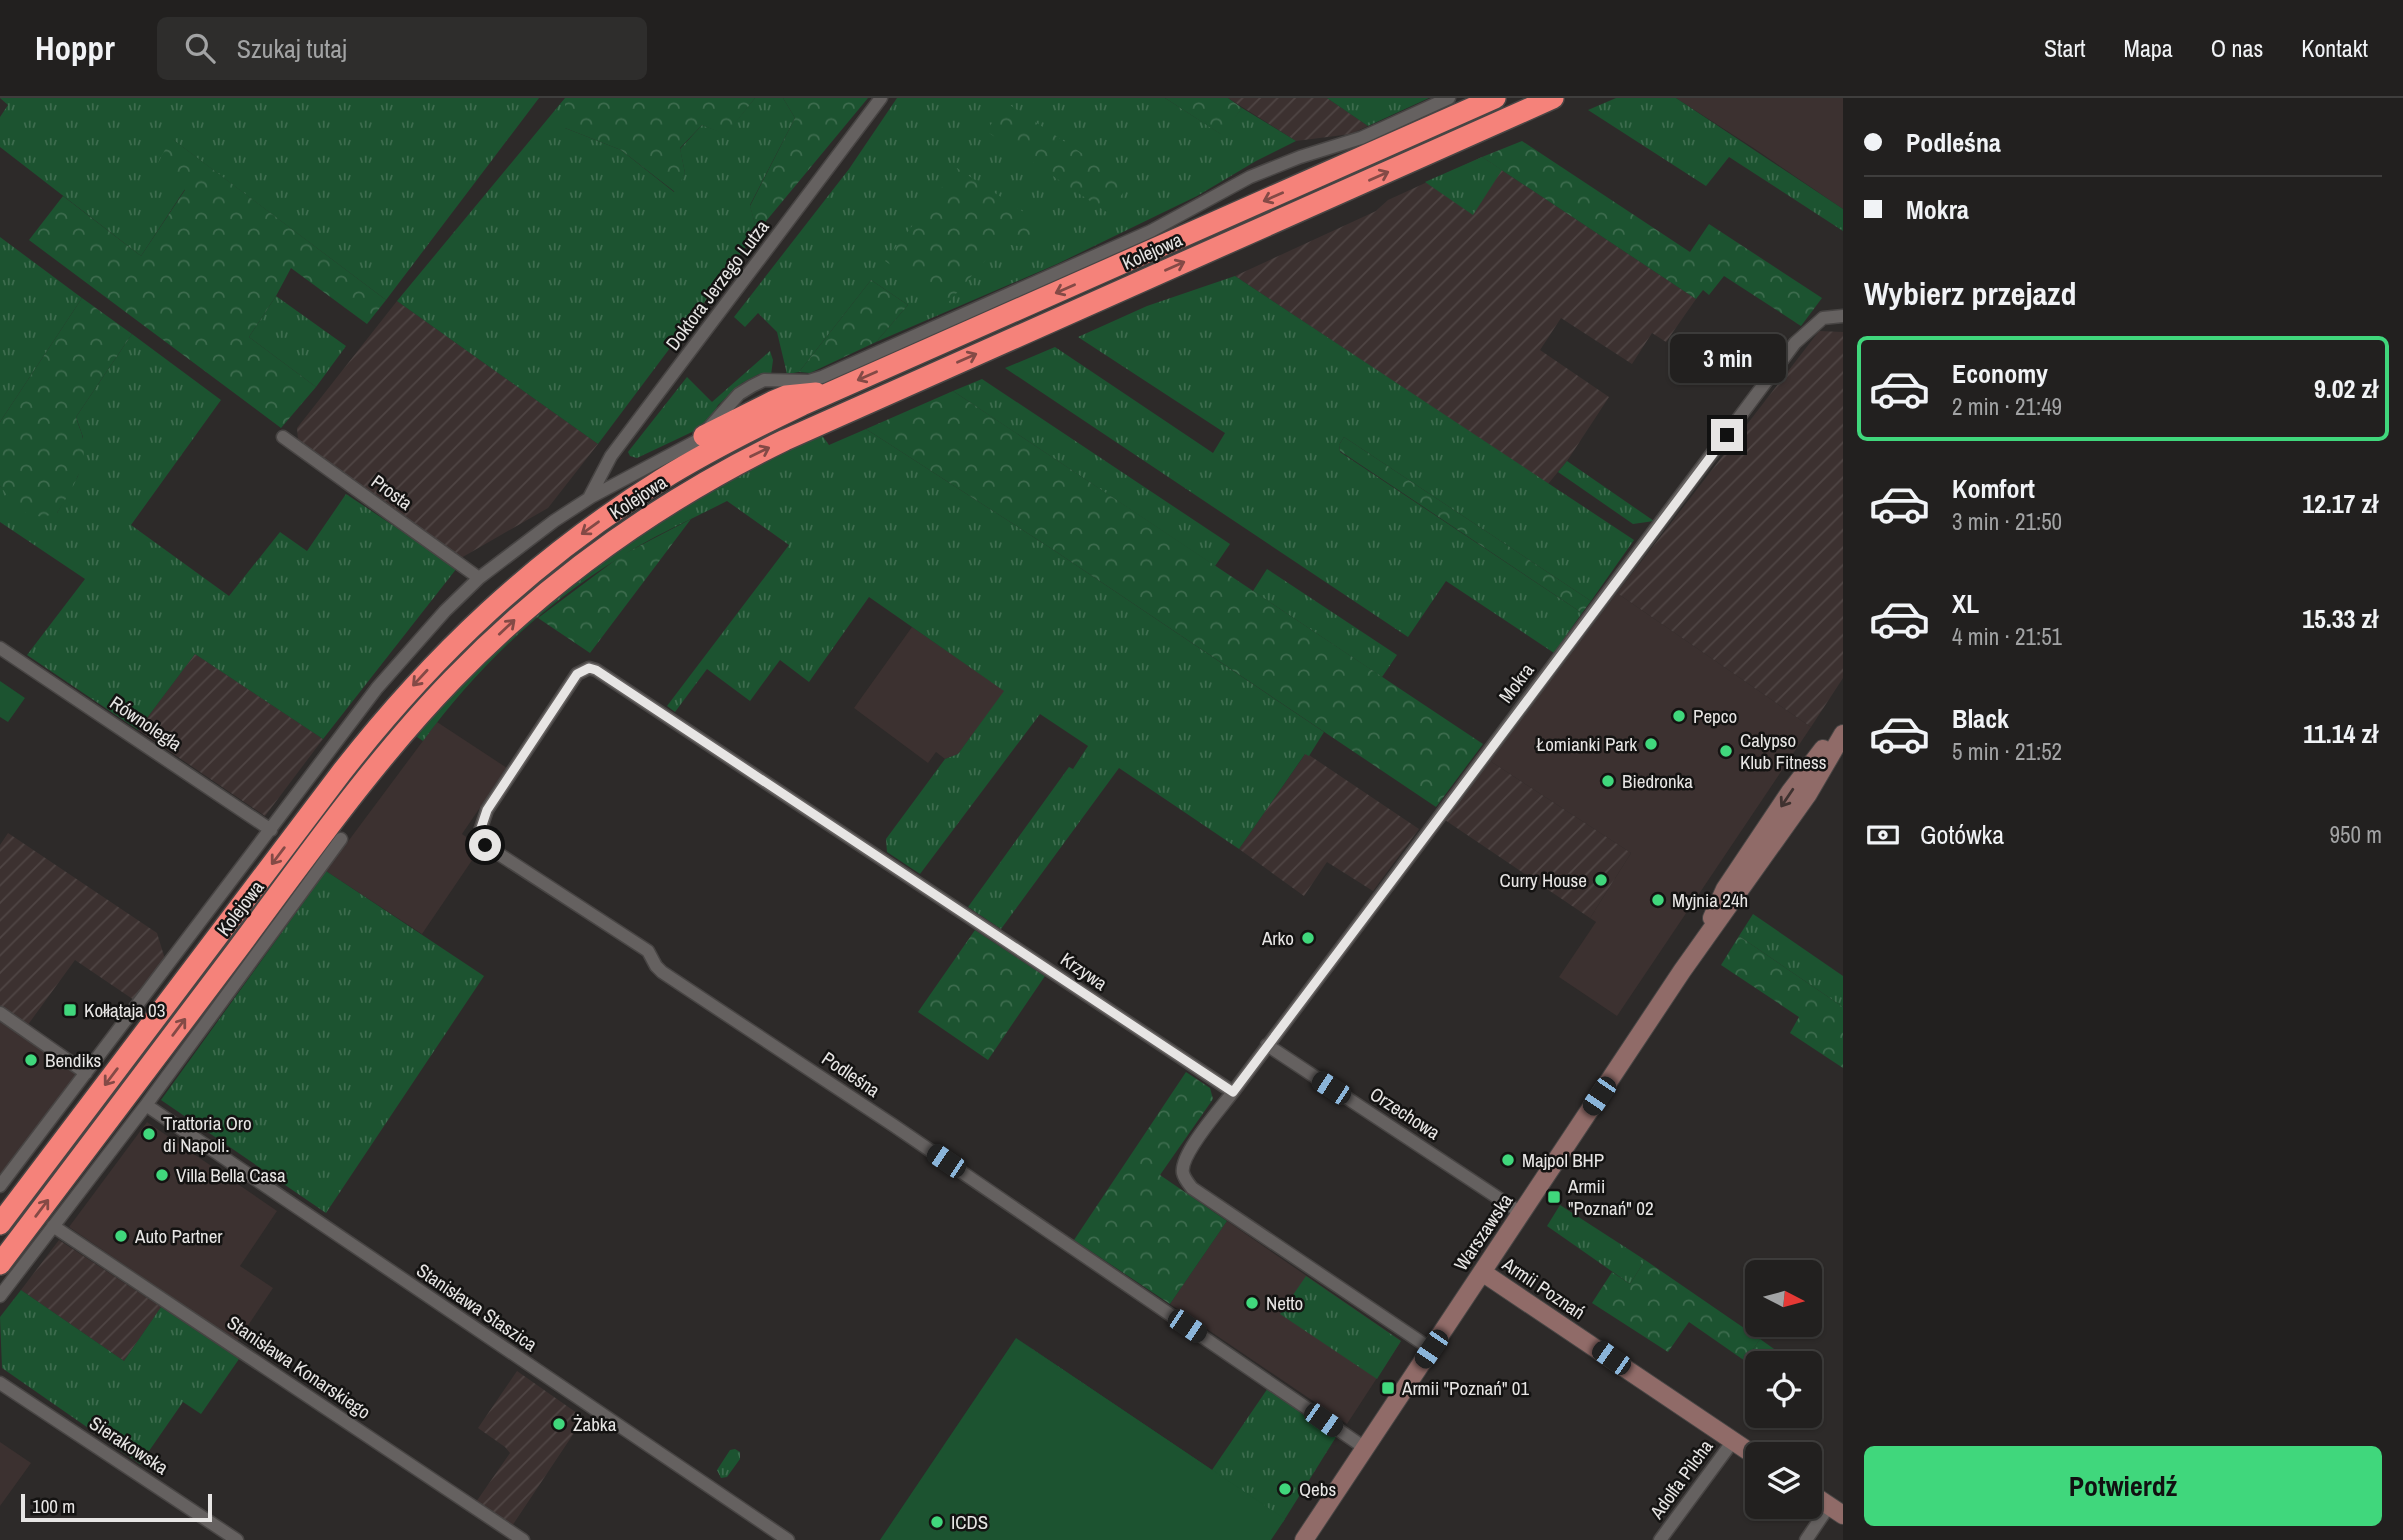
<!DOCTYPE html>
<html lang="pl">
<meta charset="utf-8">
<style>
body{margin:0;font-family:"Archivo Narrow",sans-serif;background:#2e2d2c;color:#f1f3f6;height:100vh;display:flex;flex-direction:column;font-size:26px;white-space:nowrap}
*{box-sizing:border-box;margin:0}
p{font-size:23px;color:#a2a3a4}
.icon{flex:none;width:38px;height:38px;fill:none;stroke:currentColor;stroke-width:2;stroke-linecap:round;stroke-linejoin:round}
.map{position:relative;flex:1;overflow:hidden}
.panel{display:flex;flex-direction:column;background:#22201f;width:560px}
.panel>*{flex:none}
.guide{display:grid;align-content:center;height:154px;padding:0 21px;background:#22201f}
.needle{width:46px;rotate:96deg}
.tools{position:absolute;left:1745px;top:1162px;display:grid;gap:14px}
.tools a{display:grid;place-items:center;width:77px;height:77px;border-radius:10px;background:#22201f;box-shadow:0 2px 5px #0004,0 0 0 2px #3f3e3d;font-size:35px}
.scale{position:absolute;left:21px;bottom:18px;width:191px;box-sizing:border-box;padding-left:7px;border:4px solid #e7e5e4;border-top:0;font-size:19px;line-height:24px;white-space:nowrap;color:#e7e5e4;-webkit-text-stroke:5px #141312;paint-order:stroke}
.end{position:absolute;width:32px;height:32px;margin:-16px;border:9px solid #e7e5e4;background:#111;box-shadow:0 0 0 4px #111}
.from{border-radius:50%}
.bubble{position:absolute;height:49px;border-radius:10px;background:#22201f;box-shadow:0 2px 5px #0004,0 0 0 2px #3f3e3d;font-size:23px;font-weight:700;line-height:49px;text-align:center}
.car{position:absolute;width:21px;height:42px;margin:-21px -10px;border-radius:9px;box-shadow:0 0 5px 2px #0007;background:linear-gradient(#222 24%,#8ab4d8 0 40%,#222 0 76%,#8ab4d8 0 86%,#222 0)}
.guide b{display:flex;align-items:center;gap:24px;height:66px;font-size:26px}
.guide b+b{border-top:2px solid #3f3e3d}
.guide i{width:18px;height:18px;background:#f1f3f6}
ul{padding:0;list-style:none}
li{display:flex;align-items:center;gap:21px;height:105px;margin:0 14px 10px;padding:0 7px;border:4px solid transparent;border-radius:10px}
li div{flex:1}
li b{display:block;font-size:26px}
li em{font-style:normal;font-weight:700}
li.on{border-color:#40d77c}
li>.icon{width:63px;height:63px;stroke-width:1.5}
h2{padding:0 21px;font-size:32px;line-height:84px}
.pay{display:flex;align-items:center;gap:18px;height:77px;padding:0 21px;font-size:26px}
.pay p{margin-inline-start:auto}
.primary-button{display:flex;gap:14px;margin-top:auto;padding:14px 21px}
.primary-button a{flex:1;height:80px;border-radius:10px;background:#40d77c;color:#111;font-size:28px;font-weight:700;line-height:80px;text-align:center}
header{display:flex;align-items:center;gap:42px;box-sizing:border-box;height:98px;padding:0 35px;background:#22201f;border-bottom:2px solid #3f3e3d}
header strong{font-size:33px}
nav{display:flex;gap:38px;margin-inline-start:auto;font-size:24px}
.search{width:490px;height:63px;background:#2e2d2c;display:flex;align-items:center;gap:18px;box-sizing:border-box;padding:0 24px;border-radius:10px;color:#a2a3a4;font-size:26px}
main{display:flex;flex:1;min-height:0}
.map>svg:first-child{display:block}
.built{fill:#3c3130}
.industrial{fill:url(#industrial-furrows)}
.grass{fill:url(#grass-tufts)}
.forest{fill:url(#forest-crowns)}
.pitch{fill:#1c5330}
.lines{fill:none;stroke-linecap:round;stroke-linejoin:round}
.street-casing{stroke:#484544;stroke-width:15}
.secondary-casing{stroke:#484544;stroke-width:20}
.highway-casing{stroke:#484544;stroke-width:24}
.street{stroke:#656160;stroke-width:12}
.secondary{stroke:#906b68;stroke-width:18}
.highway{stroke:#f5827a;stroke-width:21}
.oneway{stroke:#844a46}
.oneway2{stroke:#3f3230}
.route{stroke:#e7e5e4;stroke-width:9}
.poi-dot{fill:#40d77c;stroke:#141312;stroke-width:2.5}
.labels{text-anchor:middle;stroke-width:5;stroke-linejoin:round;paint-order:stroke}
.street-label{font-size:19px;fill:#e7e5e4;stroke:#141312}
.poi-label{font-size:19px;fill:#e7e5e4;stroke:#141312;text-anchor:start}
</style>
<header>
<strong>Hoppr</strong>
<div class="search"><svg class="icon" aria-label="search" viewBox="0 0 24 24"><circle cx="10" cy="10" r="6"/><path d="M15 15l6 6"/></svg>Szukaj tutaj</div>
<nav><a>Start</a><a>Mapa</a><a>O nas</a><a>Kontakt</a></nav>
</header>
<main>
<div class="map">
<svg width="1843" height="1442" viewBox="0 0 1843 1442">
<defs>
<pattern id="industrial-furrows" width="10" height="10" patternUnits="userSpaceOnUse" patternTransform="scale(1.75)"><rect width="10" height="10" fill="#3c3130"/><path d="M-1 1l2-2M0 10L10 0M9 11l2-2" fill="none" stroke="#4f4544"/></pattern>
<pattern id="grass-tufts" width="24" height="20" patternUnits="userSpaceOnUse" patternTransform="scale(1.75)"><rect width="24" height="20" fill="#1c5330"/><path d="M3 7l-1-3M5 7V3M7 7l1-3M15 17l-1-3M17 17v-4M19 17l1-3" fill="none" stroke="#3d6c4e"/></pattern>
<pattern id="forest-crowns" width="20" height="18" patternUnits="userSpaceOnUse" patternTransform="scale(1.75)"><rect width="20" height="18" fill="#1c5330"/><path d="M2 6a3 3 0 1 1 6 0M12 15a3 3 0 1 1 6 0" fill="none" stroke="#3d6c4e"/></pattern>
</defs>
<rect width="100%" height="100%" fill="#2d2a29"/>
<path class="built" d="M 1676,0 L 1843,0 L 1843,111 L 1755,51 Z
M 1617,495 L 1811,629 L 1617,918 L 1559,879 L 1596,824 L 1590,820 L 1631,755 L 1490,663 Z
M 912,529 L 1005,593 L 958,656 L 945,661 L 936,654 L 928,665 L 854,610 Z
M 437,624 L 507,670 L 462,736 L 481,749 L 422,836 L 326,773 Z
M 0,924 L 77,975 L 0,1077 Z
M 147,1024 L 277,1113 L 240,1168 L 273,1190 L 237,1244 L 69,1129 Z
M 1227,1123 L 1401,1243 L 1347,1326 L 1170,1206 Z
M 0,1344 L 31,1365 L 0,1408 Z"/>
<path class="industrial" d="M 1228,0 L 1327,0 L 1368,28 L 1351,36 L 1296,43 Z
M 1482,59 L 1696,201 L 1666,244 L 1652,235 L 1632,266 L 1561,220 L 1540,252 L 1609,299 L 1567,363 L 1548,386 L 1235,178 L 1376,113 L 1388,102 Z
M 397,203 L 598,346 L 548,410 L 461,460 L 298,342 L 297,330 Z
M 1819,233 L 1843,234 L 1843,580 L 1811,629 L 1617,495 Z
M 195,556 L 323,641 L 265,718 L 138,632 Z
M 1306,655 L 1419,731 L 1373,793 L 1327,764 L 1304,798 L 1239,751 Z
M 1490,663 L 1631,755 L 1590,820 L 1445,722 Z
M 8,735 L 157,835 L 165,861 L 134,902 L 75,862 L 27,928 L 0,909 L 0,747 Z
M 59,1142 L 161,1209 L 124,1263 L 21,1192 Z
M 517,1273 L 584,1320 L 512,1428 L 476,1404 L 510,1355 L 505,1349 L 478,1330 Z"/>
<path class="grass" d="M 0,0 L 539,0 L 386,202 L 172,41 L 185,91 L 141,158 L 0,49 L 0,19 L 8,7 Z
M 565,0 L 565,30 L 621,52 L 674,94 L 685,75 L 680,51 L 702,27 L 726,36 L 755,0 L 783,0 L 795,20 L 750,107 L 757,134 L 598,346 L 397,203 Z
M 897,0 L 1165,0 L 1221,36 L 1242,10 L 1296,43 L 1256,63 L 1197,98 L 1057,166 L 876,244 L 908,207 L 871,182 L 799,274 L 787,276 L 777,234 L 758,215 L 745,229 L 734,219 L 849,71 Z
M 1327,0 L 1429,0 L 1368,28 Z
M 1616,0 L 1676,0 L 1843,111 L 1843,133 L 1729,59 L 1706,88 L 1588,12 Z
M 1482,59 L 1502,72 L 1473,117 L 1425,84 Z
M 0,139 L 82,200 L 0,324 Z
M 1235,178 L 1634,442 L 1591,503 L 1344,339 L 1339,347 L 1340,354 L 1582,515 L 1554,555 L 1446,483 L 1408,539 L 1005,270 L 1055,249 L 1213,355 L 1225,335 L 1078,239 L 1147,208 Z
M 276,198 L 346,248 L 316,289 L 249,239 Z
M 132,236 L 221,302 L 131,427 L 229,498 L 280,434 L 307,453 L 346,396 L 457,470 L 323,641 L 195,556 L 138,632 L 27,557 L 85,481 L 0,424 L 0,388 L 6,394 L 57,415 L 78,378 L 83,339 L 76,319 Z
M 770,253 L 773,262 L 771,277 L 759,276 L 742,285 L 718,307 L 709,326 L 637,360 L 630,358 L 628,354 L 687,279 L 712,304 Z
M 982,281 L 1230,446 L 1215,468 L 953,293 Z
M 866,331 L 1055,453 L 1324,634 L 1309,658 L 1305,656 L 1239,751 L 1119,670 L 1001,831 L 968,809 L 1069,669 L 1073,671 L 1088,648 L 1040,616 L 920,776 L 887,754 L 886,741 L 945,661 L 958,656 L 1004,593 L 869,499 L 809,584 L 780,562 L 750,603 L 707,571 L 675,614 L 667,608 L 789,447 L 727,403 C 692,421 655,437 622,458 C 544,506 477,569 423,643 L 417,639 C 448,595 488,558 529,523 C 550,505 571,485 594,468 C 664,415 742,374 821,336 L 829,347 Z
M 1567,363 L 1654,423 L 1633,426 L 1558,374 Z
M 1267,471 L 1397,557 L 1382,579 L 1253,493 Z
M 326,773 L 484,878 L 326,1115 L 161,1002 Z
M 1753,816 L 1843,878 L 1843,909 L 1739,838 Z
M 1560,1107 L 1645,1162 L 1630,1186 L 1547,1128 Z
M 1306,1178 L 1401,1243 L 1377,1281 L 1280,1216 Z
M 21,1192 L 124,1263 L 161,1209 L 239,1261 L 201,1316 L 183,1304 L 140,1366 L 2,1270 L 0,1219 Z
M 1016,1240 L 1212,1372 L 1268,1290 L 1336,1339 L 1283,1424 Z
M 1760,1241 L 1781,1256 L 1775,1265 L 1757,1265 L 1757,1271 L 1745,1263 Z
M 735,1351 L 740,1354 L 740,1361 L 727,1379 L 721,1380 L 717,1372 L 730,1352 Z"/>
<path class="forest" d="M 565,0 L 755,0 L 726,37 L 702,27 L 680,50 L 685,75 L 675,94 L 621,52 L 565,30 Z
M 783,0 L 868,0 L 757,134 L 750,108 L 795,20 Z
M 1165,0 L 1228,0 L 1242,10 L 1222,37 Z
M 1007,5 L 1129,87 L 1108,115 L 986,33 Z
M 171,40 L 386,202 L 367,226 L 291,170 L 276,198 L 249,239 L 316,289 L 281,330 L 29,142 L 63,98 L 141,158 L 185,92 L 155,71 Z
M 1522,43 L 1690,154 L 1709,126 L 1822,200 L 1801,228 L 1724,178 L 1709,197 L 1703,192 L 1696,201 L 1482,59 Z
M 957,70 L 1048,130 L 1035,147 L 1014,148 L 1003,142 L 947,206 L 885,163 Z
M 871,182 L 908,207 L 876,244 L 810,275 L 799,274 Z
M 82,200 L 132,236 L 76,319 C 78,327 82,334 83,341 C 88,368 71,393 57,415 L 43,419 L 27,416 L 17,409 L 0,388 L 0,324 Z
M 953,293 L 1483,646 L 1436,709 L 1055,453 L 866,331 Z
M 1344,339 L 1591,503 L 1582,515 L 1340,353 L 1339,347 Z
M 691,421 L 590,555 L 538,520 L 622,457 Z
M 975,832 L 1045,878 L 988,962 L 918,914 Z
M 1739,838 L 1843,909 L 1843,970 L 1790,935 L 1799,919 L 1721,867 Z
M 1186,974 L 1210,990 L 1213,1001 L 1160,1077 L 1227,1123 L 1170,1206 L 1074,1142 Z
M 1645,1162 L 1760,1241 L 1745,1263 L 1689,1224 L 1668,1254 L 1592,1205 L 1612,1174 L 1630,1186 Z"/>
<path class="pitch" d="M 0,583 L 25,600 L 8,624 L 0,619 Z
M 1016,1240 L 1285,1421 L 1271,1442 L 880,1442 Z"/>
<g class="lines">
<defs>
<path id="street" d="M 283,339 L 479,480
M 589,400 L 611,358 L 881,0
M 0,550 L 271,732
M 0,915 L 86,975
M 1267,947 L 1521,1115
M 1233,994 L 1795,245 L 1823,220 L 1843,218
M 146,1007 L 788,1442
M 0,1088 L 377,590 L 445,513 L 479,480 L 554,423 L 591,399 L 698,342 L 739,296 L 752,288 L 764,282 L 809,283 L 822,279 L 1151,133 L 1250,79 L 1300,59 L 1361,40 L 1449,0
M 53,1128 L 523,1442
M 0,1198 L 146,1007 L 341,741
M 0,1285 L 237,1442
M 1365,1350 L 893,1027 L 662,874 L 656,868 L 648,853 L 485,747 L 480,733 L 487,712 L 577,576 L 589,570 L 596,572 L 1233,994 C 1221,1010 1179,1057 1183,1075 C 1184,1080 1188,1085 1192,1090 L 1431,1251
M 1660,1442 L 1733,1343
M 1806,1442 L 1829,1408"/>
<path id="secondary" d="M 1712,820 L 1725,791 L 1790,694 L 1823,651
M 1482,1174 L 1757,1359
M 1810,1395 L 1843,1417
M 1304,1442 L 1682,873 L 1808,696 L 1843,636"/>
<path id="highway" d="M 704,338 L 774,303 L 786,298 L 816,295
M 0,1126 L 341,675 C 433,557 535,461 661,382 C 706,354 754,330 802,307 L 1495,0
M 0,1166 C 79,1061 158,957 237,852 C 304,762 375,661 453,581 C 549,482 661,402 785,342 L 1553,0"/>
</defs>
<use href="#street" class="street-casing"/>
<use href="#secondary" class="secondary-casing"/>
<use href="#highway" class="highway-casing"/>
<use href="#street" class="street"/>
<use href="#secondary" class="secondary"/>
<use href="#highway" class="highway"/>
</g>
<defs><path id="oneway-shaft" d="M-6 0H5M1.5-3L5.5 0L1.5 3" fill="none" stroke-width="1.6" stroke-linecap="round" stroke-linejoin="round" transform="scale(1.75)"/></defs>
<g class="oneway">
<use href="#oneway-shaft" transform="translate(1379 78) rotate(-24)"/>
<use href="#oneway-shaft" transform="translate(1273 99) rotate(156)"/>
<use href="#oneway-shaft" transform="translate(1175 168) rotate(-24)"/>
<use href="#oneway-shaft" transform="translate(1065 191) rotate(156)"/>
<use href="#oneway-shaft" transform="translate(967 260) rotate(-24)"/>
<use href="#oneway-shaft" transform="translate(867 278) rotate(156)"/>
<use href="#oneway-shaft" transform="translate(760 354) rotate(-26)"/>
<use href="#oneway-shaft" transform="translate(590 430) rotate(144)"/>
<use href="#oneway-shaft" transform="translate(507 529) rotate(-43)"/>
<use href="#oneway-shaft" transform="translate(420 580) rotate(133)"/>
<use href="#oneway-shaft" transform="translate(278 758) rotate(127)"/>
<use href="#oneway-shaft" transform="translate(179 929) rotate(-53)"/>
<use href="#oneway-shaft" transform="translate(111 979) rotate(127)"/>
<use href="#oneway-shaft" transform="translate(42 1110) rotate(-53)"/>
</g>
<use class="oneway2" href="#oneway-shaft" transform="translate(1787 700) rotate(124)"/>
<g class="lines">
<path class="route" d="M 485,747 L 480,733 L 487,712 L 577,576 L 589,570 L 596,572 L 1233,994 L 1727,337"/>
</g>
<g class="poi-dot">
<circle cx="1679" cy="618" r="7"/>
<circle cx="1651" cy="646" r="7"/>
<circle cx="1726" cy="653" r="7"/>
<circle cx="1608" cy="683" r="7"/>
<circle cx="1601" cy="782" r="7"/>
<circle cx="1658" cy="802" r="7"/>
<circle cx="1308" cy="840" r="7"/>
<rect x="63" y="905" width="14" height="14" rx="3.5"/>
<circle cx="31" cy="962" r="7"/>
<circle cx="149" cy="1036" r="7"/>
<circle cx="1508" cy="1062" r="7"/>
<circle cx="162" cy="1077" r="7"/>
<rect x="1547" y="1092" width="14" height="14" rx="3.5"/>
<circle cx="121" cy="1138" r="7"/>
<circle cx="1252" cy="1205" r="7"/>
<rect x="1381" y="1283" width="14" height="14" rx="3.5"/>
<circle cx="559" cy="1326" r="7"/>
<circle cx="1285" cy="1391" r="7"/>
<circle cx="937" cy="1424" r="7"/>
</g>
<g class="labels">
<g class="street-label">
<text transform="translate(1152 153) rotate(-24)" y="7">Kolejowa</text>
<text transform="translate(717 187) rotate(-53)" y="7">Doktora Jerzego Lutza</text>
<text transform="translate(392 394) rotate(36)" y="7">Prosta</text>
<text transform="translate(638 399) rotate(-33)" y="7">Kolejowa</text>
<text transform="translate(1516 585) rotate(-53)" y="7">Mokra</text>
<text transform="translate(146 625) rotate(34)" y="7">Równoległa</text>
<text transform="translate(240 810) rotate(-53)" y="7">Kolejowa</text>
<text transform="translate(1084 873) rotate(34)" y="7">Krzywa</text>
<text transform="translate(851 976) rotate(34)" y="7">Podleśna</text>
<text transform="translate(1405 1015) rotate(33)" y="7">Orzechowa</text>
<text transform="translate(1483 1134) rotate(-56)" y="7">Warszawska</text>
<text transform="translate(1544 1190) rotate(34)" y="7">Armii Poznań</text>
<text transform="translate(477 1209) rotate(34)" y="7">Stanisława Staszica</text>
<text transform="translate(299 1269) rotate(34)" y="7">Stanisława Konarskiego</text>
<text transform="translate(129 1347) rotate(33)" y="7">Sierakowska</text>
<text transform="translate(1681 1381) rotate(-54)" y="7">Adolfa Pilcha</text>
</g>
<g class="poi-label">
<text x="1693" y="625">Pepco</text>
<text x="1740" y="649">Calypso<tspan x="1740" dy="22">Klub Fitness</tspan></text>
<text x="1637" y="653" text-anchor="end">Łomianki Park</text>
<text x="1622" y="690">Biedronka</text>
<text x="1587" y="789" text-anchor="end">Curry House</text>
<text x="1672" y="809">Myjnia 24h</text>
<text x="1294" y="847" text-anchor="end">Arko</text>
<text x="84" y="919">Kołłątaja 03</text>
<text x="45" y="969">Bendiks</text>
<text x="163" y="1032">Trattoria Oro<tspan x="163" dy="22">di Napoli.</tspan></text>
<text x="1522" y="1069">Majpol BHP</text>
<text x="176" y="1084">Villa Bella Casa</text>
<text x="1568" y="1095">Armii<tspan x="1568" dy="22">"Poznań" 02</tspan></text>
<text x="135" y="1145">Auto Partner</text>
<text x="1266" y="1212">Netto</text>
<text x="1402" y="1297">Armii "Poznań" 01</text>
<text x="573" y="1333">Żabka</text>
<text x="1299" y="1398">Qebs</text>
<text x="951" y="1431">ICDS</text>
</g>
</g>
</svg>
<div class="tools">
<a><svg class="needle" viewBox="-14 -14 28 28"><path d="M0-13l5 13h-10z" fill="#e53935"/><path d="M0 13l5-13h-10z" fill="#a2a3a4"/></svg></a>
<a><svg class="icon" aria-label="locate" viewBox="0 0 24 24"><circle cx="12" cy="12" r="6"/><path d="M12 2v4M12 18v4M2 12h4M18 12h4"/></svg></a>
<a><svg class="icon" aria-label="layers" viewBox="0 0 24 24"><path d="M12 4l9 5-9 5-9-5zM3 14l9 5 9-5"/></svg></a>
</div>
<div class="scale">100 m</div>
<i class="end from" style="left:485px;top:747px"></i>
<i class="end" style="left:1727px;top:337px"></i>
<div class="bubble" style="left:1670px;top:236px;width:116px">3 min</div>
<i class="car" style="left:1331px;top:990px;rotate:303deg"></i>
<i class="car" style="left:1599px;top:998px;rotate:214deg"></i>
<i class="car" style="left:946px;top:1063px;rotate:304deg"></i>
<i class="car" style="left:1187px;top:1228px;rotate:124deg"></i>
<i class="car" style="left:1431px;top:1251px;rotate:214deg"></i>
<i class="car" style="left:1611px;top:1260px;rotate:305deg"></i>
<i class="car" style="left:1323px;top:1322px;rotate:125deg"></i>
</div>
<section class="panel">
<div class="guide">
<b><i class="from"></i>Podleśna</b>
<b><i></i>Mokra</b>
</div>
<h2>Wybierz przejazd</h2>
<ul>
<li class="on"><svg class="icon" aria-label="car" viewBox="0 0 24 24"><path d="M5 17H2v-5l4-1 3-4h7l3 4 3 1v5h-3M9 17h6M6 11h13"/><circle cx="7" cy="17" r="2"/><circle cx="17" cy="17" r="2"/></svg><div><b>Economy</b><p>2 min · 21:49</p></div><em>9.02 zł</em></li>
<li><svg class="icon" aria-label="car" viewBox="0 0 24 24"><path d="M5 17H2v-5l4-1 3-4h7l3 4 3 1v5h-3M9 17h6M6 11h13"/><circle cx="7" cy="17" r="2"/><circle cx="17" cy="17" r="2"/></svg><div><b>Komfort</b><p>3 min · 21:50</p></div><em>12.17 zł</em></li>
<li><svg class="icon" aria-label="car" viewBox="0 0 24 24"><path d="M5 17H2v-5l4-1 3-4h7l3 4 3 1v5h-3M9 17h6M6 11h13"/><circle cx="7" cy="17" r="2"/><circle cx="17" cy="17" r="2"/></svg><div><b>XL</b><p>4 min · 21:51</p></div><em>15.33 zł</em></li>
<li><svg class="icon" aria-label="car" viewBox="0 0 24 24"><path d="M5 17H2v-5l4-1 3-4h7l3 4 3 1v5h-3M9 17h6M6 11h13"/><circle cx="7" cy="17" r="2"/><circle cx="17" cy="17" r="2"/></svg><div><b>Black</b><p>5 min · 21:52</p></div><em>11.14 zł</em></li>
</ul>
<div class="pay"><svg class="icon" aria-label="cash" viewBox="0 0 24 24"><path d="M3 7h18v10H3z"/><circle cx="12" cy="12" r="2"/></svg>Gotówka<p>950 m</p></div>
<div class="primary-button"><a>Potwierdź</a></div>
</section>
</main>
